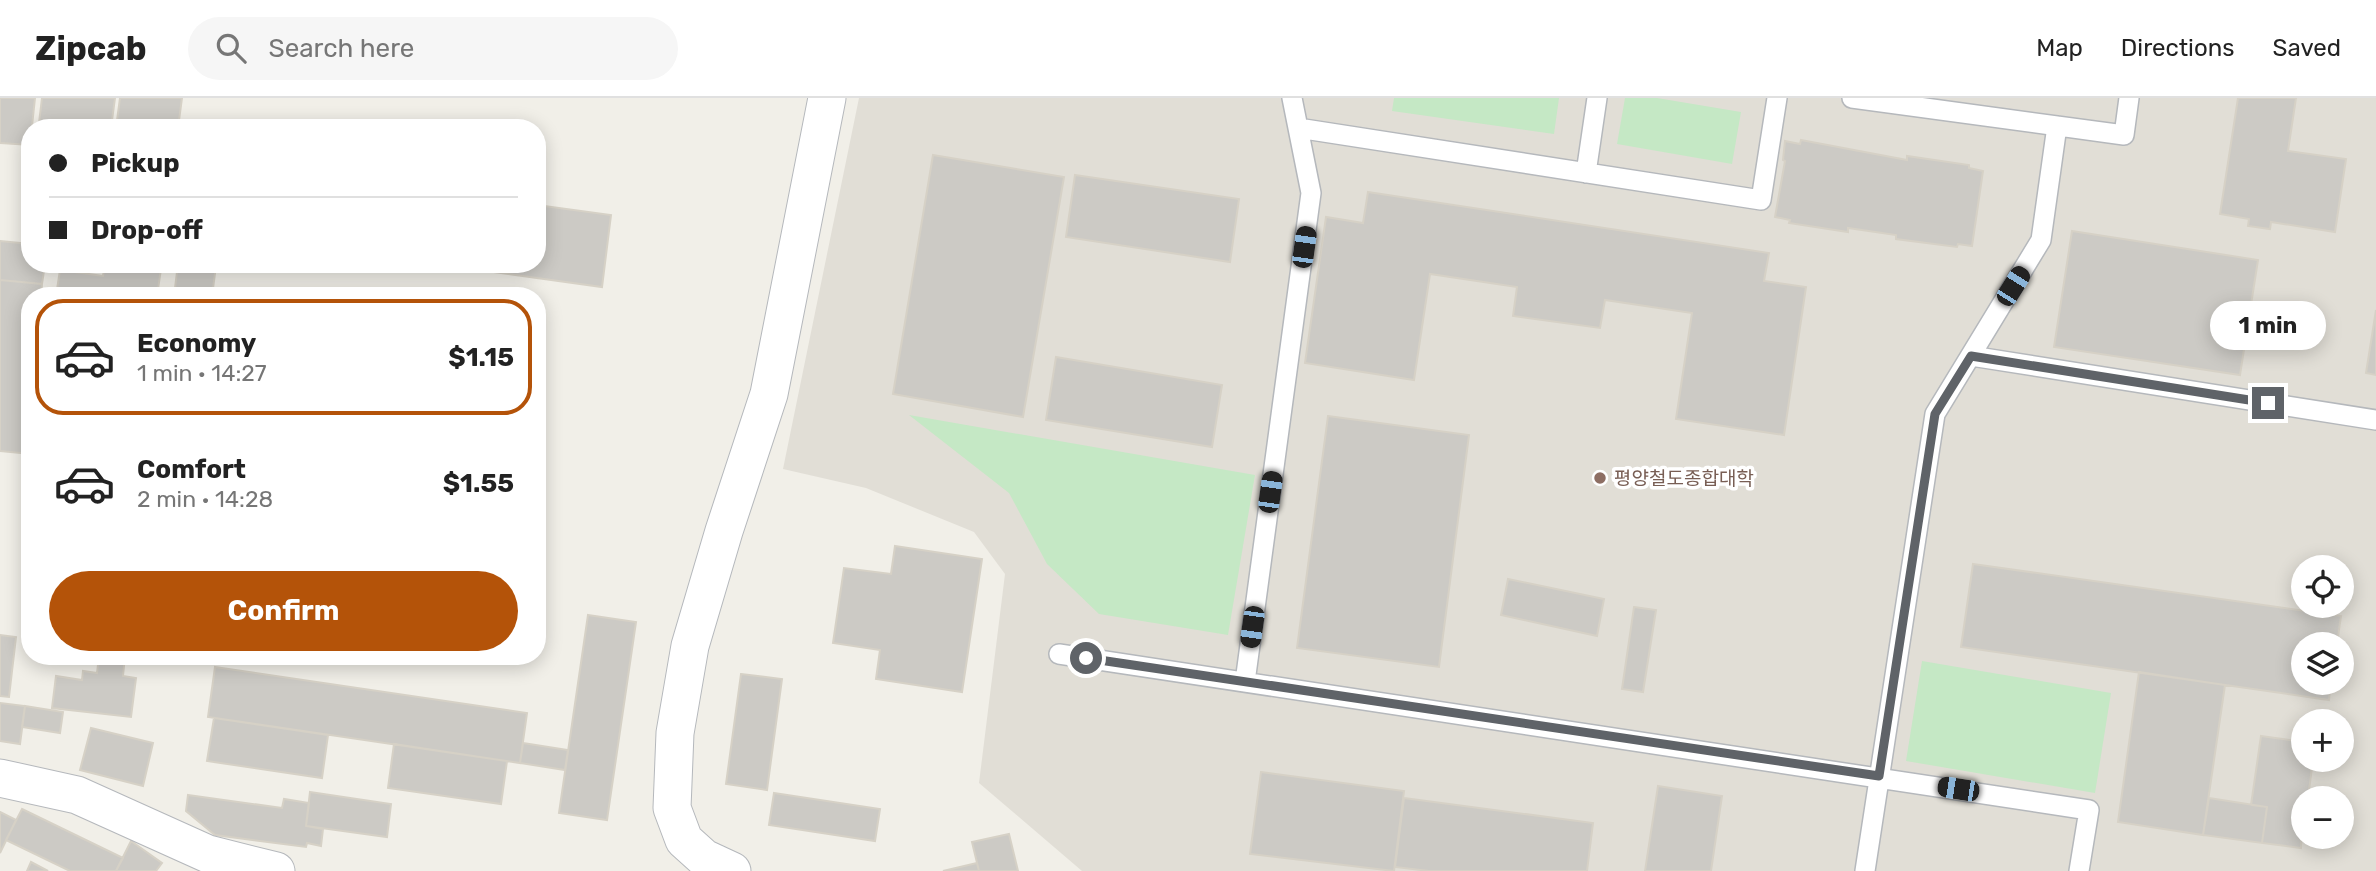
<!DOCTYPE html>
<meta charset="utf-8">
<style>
body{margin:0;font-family:Rubik,"Noto Sans KR",sans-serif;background:#f6f6f6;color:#222;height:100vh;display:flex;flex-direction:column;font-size:26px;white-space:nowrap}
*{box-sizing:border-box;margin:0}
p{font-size:23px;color:#767676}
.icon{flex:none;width:38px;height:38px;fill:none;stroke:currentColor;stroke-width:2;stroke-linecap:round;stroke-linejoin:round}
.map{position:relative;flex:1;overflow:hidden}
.panel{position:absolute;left:21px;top:189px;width:525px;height:378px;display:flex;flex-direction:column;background:#fff;border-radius:28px;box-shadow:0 4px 18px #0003}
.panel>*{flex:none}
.top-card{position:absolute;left:21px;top:21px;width:525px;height:154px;border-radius:28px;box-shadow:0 4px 18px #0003;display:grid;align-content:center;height:154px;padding:0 28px;background:#fff}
.controls{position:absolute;left:2291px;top:457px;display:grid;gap:14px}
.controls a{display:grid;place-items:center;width:63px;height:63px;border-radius:50%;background:#fff;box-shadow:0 4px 18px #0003;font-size:35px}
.end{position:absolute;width:32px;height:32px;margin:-16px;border:9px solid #5f6368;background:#fff;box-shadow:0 0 0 4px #fff}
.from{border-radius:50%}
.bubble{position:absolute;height:49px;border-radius:24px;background:#fff;box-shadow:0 4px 18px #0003;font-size:23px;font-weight:700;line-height:49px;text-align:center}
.car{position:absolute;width:21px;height:42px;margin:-21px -10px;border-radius:9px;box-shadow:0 0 5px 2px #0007;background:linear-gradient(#222 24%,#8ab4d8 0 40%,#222 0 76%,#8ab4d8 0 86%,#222 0)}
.top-card b{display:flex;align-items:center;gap:24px;height:66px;font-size:26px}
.top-card b+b{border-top:2px solid #e0e0e0}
.top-card i{width:18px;height:18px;background:#222}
ul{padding:12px 0 0;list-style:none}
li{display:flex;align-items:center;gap:21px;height:116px;margin:0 14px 10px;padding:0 14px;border:4px solid transparent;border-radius:28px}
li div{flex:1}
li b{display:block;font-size:26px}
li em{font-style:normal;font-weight:700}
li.on{border-color:#b45309}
li>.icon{width:63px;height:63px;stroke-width:1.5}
.primary-button{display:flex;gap:14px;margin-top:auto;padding:14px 28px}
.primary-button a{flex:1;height:80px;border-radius:42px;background:#b45309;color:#fff;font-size:28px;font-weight:700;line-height:80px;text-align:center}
header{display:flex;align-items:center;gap:42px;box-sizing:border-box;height:98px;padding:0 35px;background:#fff;border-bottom:2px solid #e0e0e0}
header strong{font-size:33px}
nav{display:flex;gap:38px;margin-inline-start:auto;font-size:24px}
.search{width:490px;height:63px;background:#f6f6f6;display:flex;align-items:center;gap:18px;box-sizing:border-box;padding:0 24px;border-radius:38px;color:#767676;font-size:26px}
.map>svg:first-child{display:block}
.education{fill:#e1ded6;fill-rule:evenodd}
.green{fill:#c5e8c5}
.building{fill:#cccac5;stroke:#d6d1c6;stroke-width:2}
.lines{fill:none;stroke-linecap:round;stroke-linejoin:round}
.lane-casing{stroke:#b5b8bc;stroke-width:22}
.street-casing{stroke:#b5b8bc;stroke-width:39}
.lane{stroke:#fff;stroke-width:19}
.street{stroke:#fff;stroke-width:37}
.route{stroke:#5f6368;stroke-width:9}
.education-dot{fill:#8d6e63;stroke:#fff;stroke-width:2.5}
.labels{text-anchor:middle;stroke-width:7;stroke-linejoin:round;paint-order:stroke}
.education-label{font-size:19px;fill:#785e54;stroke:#fff;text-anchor:start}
</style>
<header>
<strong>Zipcab</strong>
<div class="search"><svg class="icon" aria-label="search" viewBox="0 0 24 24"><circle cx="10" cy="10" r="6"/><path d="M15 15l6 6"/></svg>Search here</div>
<nav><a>Map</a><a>Directions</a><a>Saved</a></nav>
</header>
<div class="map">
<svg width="2376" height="773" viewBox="0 0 2376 773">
<rect width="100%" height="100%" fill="#f1efe8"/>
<path class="education" d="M 859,0 L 2376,0 L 2376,773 L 1082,773 L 979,685 L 1005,476 L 974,434 L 866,390 L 783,371 ZM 2303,469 L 2342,469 L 2342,508 L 2303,508 ZM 2303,546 L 2342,546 L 2342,584 L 2303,584 ZM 2303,623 L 2342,623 L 2342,662 L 2303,662 ZM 2303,700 L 2342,700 L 2342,738 L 2303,738 Z"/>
<path class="green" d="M 1394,0 L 1559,0 L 1554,36 L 1392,13 Z
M 1625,0 L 1657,0 L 1741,14 L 1732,66 L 1617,46 Z
M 909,317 L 1255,377 L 1228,537 L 1099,516 L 1047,466 L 1009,395 Z
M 1922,563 L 2111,595 L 2095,695 L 1906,663 Z"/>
<path class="building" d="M 0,0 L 35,0 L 30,47 L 0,45 Z
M 42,0 L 115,0 L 111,30 L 39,25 Z
M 120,0 L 182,0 L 178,30 L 116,30 Z
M 2238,0 L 2296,0 L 2288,53 L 2346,61 L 2335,134 L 2271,124 L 2270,131 L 2248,128 L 2249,121 L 2220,116 Z
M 1801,42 L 1907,62 L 1907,58 L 1969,67 L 1969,70 L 1983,73 L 1972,148 L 1958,146 L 1957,149 L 1896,141 L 1896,137 L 1848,130 L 1848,134 L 1789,125 L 1790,122 L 1775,119 L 1785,63 L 1783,62 L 1785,43 L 1800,46 Z
M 933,57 L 1064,79 L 1023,319 L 893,296 Z
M 1075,77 L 1239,101 L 1230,164 L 1066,139 Z
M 1368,94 L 1769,155 L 1764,183 L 1806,189 L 1784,337 L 1676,321 L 1692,215 L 1605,202 L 1600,230 L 1513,218 L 1517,189 L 1430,176 L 1414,282 L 1305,265 L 1326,119 L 1363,125 Z
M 537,107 L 611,117 L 602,189 L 435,166 L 537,166 Z
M 2072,133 L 2258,162 L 2240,277 L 2054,249 Z
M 0,143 L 30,146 L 30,166 L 45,166 L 42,186 L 0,182 Z
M 105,166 L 161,171 L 157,198 L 56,198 L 60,172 L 103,178 Z
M 178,166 L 216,168 L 212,198 L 174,198 Z
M 0,182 L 42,186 L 41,198 L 30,198 L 30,356 L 0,353 Z
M 2376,212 L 2376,277 L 2366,275 Z
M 1056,259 L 1222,287 L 1212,349 L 1046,322 Z
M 1328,318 L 1469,337 L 1439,569 L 1297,550 Z
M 895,448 L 982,461 L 962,594 L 876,581 L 880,552 L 833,545 L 844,470 L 891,476 Z
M 1973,466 L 2341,518 L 2337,546 L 2303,546 L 2303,584 L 2331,584 L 2329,602 L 1961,549 Z
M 1508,481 L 1604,501 L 1597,538 L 1501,517 Z
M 1634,509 L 1656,512 L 1643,594 L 1622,591 Z
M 588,517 L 636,524 L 607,722 L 559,715 Z
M 0,537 L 16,539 L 9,599 L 0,598 Z
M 99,558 L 125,558 L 123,578 L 136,580 L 131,619 L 52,610 L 56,578 L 82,582 L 83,573 L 97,575 Z
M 215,569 L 527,615 L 520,665 L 208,619 Z
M 2139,574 L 2225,587 L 2203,737 L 2118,724 Z
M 741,576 L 782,581 L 767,692 L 726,686 Z
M 0,605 L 25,608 L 20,646 L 0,643 Z
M 25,608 L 63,614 L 60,635 L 22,629 Z
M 214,620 L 328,637 L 322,680 L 207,663 Z
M 91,630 L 153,645 L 143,688 L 80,672 Z
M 2261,638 L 2303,644 L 2303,662 L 2313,662 L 2308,700 L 2303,700 L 2301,750 L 2262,745 L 2267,709 L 2251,707 Z
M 523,645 L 568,652 L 565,672 L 520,665 Z
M 394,646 L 507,663 L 501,706 L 388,690 Z
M 1261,674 L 1404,693 L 1394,773 L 1250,756 Z
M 1658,688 L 1722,698 L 1711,773 L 1645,773 Z
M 310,694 L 391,706 L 387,739 L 306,728 Z
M 774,695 L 880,711 L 875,743 L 769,727 Z
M 188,697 L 282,710 L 284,701 L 309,705 L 306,728 L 323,731 L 321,748 L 307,745 L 306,749 L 215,737 L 186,713 Z
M 1404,700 L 1593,725 L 1587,773 L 1429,773 L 1395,769 Z
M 2209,700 L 2267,709 L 2262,745 L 2203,737 Z
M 22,711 L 123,760 L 116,773 L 70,773 L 6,742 Z
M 0,714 L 16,722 L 0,755 Z
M 1009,736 L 1018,773 L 979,773 L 972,744 Z
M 131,743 L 162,765 L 156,773 L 116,773 Z
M 31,764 L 48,773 L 27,773 Z
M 977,765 L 979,773 L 943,773 Z"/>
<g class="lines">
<defs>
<path id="lane" d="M 1852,0 L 2124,37 L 2129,0
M 1298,30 L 1761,102 L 1777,0
M 1586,75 L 1597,0
M 1971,258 L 2376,322
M 1059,556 L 2089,712 L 2079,773
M 1245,584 L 1311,95 L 1292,0
M 1865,773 L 1935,316 L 2041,142 L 2057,28"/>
<path id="street" d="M 0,680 L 77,697 L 208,756 L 276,773
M 732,773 L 704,760 L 684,742 L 672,710 L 675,635 L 690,548 L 724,433 L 769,296 L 827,0"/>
</defs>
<use href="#lane" class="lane-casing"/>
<use href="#street" class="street-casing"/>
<use href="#lane" class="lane"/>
<use href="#street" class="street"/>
</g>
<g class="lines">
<path class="route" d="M 1086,560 L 1879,678 L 1935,316 L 1971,258 L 2268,305"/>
</g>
<circle class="education-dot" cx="1600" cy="380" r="7"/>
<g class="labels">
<g class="education-label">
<text x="1614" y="387">평양철도종합대학</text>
</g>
</g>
</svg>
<div class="controls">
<a><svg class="icon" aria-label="locate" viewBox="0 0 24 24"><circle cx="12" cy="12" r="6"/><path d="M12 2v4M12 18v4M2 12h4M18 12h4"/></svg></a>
<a><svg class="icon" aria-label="layers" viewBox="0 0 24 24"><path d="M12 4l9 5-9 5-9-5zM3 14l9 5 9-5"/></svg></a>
<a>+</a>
<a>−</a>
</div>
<i class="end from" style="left:1086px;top:560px"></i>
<i class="end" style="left:2268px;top:305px"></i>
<div class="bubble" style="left:2210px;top:203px;width:116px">1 min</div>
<i class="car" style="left:1304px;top:149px;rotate:8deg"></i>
<i class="car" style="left:2013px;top:188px;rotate:32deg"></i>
<i class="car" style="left:1270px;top:394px;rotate:8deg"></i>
<i class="car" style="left:1252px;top:529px;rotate:188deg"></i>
<i class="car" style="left:1958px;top:691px;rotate:279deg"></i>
<div class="top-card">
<b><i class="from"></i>Pickup</b>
<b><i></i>Drop-off</b>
</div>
<section class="panel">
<ul>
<li class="on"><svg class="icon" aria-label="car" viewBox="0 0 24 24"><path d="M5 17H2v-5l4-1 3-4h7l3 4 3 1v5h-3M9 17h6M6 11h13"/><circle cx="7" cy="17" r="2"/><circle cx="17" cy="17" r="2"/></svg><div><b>Economy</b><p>1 min · 14:27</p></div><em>$1.15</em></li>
<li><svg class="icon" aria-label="car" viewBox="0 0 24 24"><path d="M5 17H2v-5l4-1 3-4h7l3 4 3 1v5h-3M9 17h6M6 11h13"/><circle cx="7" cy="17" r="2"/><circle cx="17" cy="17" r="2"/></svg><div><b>Comfort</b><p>2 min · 14:28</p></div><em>$1.55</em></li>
</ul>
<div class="primary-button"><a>Confirm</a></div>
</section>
</div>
